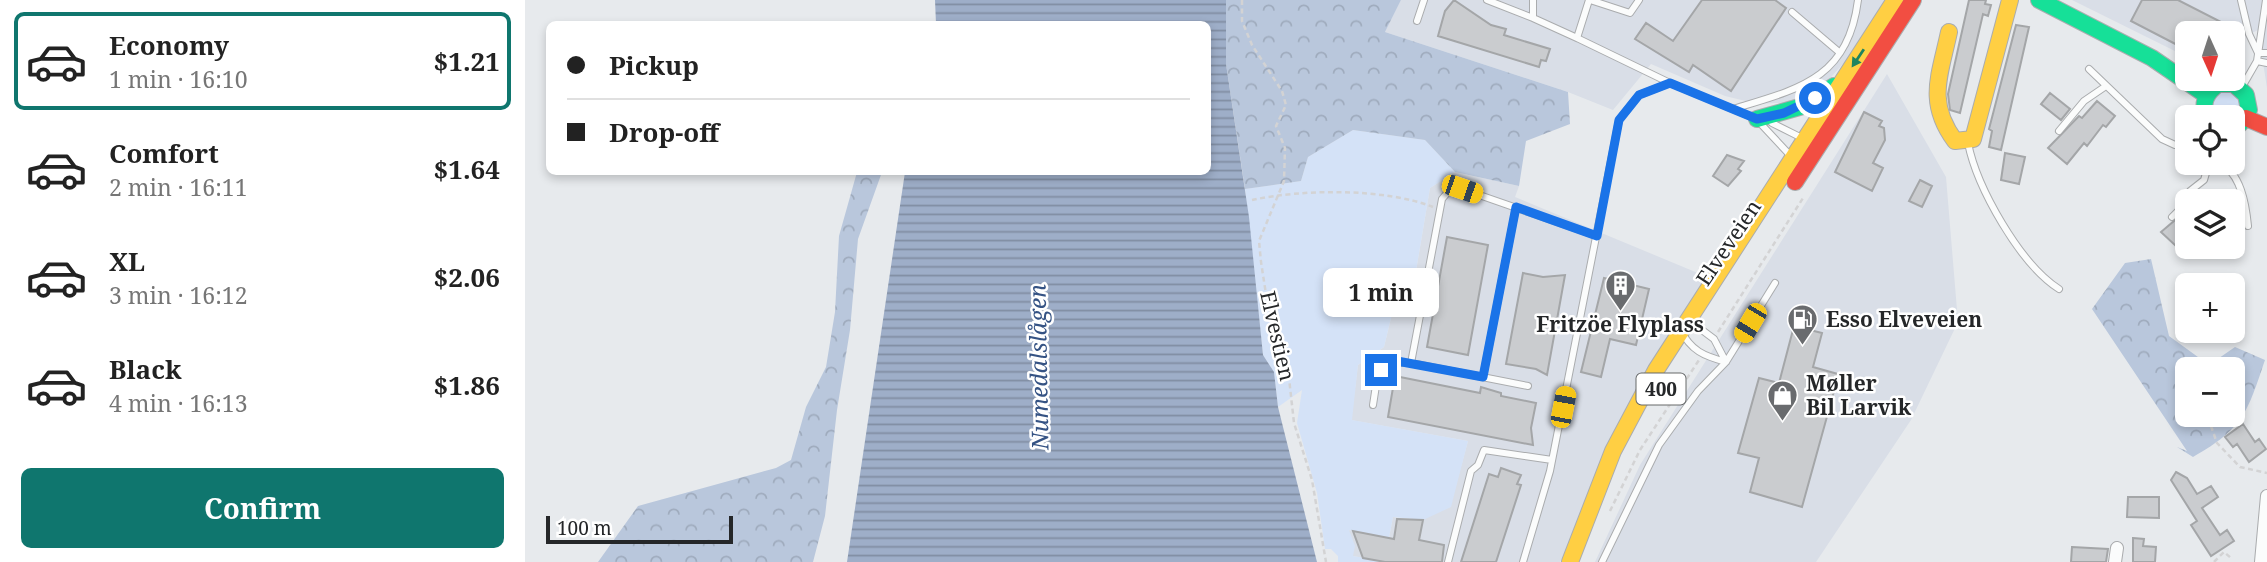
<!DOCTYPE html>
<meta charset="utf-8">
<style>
body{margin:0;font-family:"Noto Serif",serif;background:#f2f2f2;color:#222;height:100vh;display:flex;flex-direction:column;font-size:26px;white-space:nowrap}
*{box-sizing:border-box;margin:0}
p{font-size:23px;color:#767676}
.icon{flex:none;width:38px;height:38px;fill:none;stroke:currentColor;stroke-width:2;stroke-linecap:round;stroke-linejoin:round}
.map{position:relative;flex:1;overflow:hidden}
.details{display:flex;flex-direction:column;background:#fff;width:525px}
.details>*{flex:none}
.hud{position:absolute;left:21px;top:21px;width:665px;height:154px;border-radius:10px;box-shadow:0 4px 10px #0003;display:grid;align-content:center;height:154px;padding:0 21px;background:#fff}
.needle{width:46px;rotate:177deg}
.tools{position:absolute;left:1650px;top:21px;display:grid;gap:14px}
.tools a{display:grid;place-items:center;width:70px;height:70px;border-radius:10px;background:#fff;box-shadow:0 4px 10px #0003;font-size:35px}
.scale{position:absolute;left:21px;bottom:18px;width:187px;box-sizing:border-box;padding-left:7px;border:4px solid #252729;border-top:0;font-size:19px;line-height:24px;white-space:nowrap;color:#252729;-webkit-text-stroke:5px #fff;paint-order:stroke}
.end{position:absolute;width:32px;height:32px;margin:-16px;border:9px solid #1a73e8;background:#fff;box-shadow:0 0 0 4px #fff}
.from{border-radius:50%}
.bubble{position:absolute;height:49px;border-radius:10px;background:#fff;box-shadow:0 4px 10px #0003;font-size:23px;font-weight:700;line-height:49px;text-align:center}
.car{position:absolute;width:21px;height:42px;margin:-21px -10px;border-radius:9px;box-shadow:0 0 5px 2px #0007;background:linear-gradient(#f5c518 24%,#345 0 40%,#f5c518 0 76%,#345 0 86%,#f5c518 0)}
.hud b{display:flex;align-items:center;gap:24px;height:66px;font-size:26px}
.hud b+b{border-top:2px solid #e0e0e0}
.hud i{width:18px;height:18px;background:#222}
ul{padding:12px 0 0;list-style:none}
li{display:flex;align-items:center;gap:21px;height:98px;margin:0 14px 10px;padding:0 7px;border:4px solid transparent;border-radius:10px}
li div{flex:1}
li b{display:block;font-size:26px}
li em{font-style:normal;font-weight:700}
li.selected{border-color:#0f766e}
li>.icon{width:63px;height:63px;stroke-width:1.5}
.button{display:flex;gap:14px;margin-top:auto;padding:14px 21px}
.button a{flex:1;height:80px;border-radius:10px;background:#0f766e;color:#fff;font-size:28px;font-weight:700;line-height:80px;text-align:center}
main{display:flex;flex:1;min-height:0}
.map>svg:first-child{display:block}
.built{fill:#d9dee7}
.green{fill:#d4e2f7}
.forest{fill:url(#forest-crowns);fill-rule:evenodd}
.water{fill:url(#water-rules)}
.building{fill:#cacccf;stroke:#a4a6a8;stroke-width:2}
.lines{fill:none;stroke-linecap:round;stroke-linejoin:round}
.lane-casing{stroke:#aaacae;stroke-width:8}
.street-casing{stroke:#aaacae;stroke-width:14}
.fast-casing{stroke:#aaacae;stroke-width:18}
.slow-casing{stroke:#aaacae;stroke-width:18}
.jam-casing{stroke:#aaacae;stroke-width:18}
.path{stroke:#d3d3d4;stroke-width:2.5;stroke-dasharray:5 3.5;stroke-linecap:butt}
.lane{stroke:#fbfcfc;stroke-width:6}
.street{stroke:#fbfcfc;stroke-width:12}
.fast{stroke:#16e098;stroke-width:16}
.slow{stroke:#ffcf43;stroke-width:16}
.jam{stroke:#f24e42;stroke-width:16}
.oneway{fill:#1e8460}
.route{stroke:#1a73e8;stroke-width:9}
.labels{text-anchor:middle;stroke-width:5;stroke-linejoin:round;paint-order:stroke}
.shield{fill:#fff;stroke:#666869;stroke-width:2}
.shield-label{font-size:19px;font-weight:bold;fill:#252729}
.street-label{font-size:21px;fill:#252729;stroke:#fff}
.poi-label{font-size:21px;font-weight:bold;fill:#252729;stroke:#fff;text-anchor:start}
.water-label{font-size:23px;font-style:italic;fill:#355384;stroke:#fff}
</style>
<main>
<section class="details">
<ul>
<li class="selected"><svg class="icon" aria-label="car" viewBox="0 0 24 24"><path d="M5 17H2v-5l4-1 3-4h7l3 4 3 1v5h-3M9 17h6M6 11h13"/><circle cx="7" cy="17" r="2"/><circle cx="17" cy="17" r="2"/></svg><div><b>Economy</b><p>1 min · 16:10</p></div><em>$1.21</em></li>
<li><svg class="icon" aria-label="car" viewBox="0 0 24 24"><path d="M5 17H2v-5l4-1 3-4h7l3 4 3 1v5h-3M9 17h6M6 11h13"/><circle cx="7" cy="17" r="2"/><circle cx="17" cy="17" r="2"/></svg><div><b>Comfort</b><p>2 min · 16:11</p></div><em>$1.64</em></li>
<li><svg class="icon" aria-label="car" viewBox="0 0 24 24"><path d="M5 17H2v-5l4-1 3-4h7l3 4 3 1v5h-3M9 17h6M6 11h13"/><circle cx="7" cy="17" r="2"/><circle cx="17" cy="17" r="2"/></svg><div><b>XL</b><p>3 min · 16:12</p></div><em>$2.06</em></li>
<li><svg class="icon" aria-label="car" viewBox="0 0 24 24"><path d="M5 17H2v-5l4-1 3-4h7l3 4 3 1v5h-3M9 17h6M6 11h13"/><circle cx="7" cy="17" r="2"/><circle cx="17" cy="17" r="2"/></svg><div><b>Black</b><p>4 min · 16:13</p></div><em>$1.86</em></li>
</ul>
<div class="button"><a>Confirm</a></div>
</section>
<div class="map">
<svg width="1742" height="562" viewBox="0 0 1742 562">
<defs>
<pattern id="forest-crowns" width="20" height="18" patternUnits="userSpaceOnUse" patternTransform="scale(1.75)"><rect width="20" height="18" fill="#b9c7dc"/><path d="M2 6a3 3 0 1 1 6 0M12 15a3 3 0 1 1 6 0" fill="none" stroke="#9fabbd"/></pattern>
<pattern id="water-rules" width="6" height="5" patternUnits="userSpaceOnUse" patternTransform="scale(1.75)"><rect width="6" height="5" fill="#9eaec8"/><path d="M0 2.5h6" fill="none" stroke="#818ea2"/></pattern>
</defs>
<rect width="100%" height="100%" fill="#e7eaed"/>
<path class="built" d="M 876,0 L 1363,0 L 1334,46 L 1298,86 L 1269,102 L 1233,104 L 1200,96 L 1126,64 L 1088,110 L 1043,92 L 860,32 Z
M 1547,0 L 1742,0 L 1742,88 L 1733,30 L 1711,41 L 1708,46 L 1708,33 L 1662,33 L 1662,57 Z
M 1362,74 L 1421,177 L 1433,322 L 1386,420 L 1291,562 L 1070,562 L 1115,465 Z
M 930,172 L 994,186 L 990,197 L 1180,276 L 1035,562 L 863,562 L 828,556 L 823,530 L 864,538 L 868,517 L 887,520 L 925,507 L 943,441 L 826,420 L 833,365 L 859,347 L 876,277 L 890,277 L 905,188 Z"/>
<path class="green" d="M1688 105a13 13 0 1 1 26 0a13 13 0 1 1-26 0Z
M 828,130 L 900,140 L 930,172 L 905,188 L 890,277 L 876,277 L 859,347 L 833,365 L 827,420 L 943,441 L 926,507 L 898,520 L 868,517 L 864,538 L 824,530 L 830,546 L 828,556 L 863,562 L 813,562 L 813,556 L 806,549 L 800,549 L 792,493 L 772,423 L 777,390 L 753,407 L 749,372 L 738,355 L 720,189 L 776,181 L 783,157 Z"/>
<path class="forest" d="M 701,0 L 876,0 L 860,32 L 1043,92 L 1045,124 L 1001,141 L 994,186 L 930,172 L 900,140 L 828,130 L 783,157 L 776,181 L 720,189 L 701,64 Z
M 332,172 L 357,172 L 333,239 L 325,330 L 312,410 L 300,516 L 288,562 L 73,562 L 113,506 L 251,468 L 266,460 L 281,407 L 301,367 L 310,312 L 314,236 Z
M 1626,259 L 1644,336 L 1684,365 L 1710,347 L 1740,360 C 1722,413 1719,428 1668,457 L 1652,447 L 1662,451 L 1567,309 L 1600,263 ZM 1662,369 L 1708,369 L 1708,415 L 1662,415 Z"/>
<path class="water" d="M 410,0 L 701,0 L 701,64 L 724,217 L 738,355 L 749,372 L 753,407 L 792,562 L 322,562 L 380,172 L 682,172 L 682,24 L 411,24 Z"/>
<path class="building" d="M 929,0 L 966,25 L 981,29 L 979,35 L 1025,49 L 1021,61 L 1016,60 L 1014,67 L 913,36 L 920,11 Z
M 1177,0 L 1250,0 L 1261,8 L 1206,91 L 1168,65 L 1164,72 L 1110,39 L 1121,23 L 1148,41 Z
M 1444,0 L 1461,0 L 1460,4 L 1466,5 L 1463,16 L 1458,14 L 1435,113 L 1425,110 L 1423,94 Z
M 1617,0 L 1653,0 L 1698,23 L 1697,26 L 1712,33 L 1662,33 L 1662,50 L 1606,21 Z
M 1491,25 L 1504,27 L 1476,150 L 1464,147 L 1467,131 L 1464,129 Z
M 1525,93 L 1545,109 L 1536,120 L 1516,104 Z
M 1572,101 L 1590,116 L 1581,127 L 1578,125 L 1562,146 L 1559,143 L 1542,164 L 1523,148 L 1554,116 L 1557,118 Z
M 1339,112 L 1357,121 L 1354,126 L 1359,128 L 1360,140 L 1348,163 L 1358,168 L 1347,191 L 1310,172 Z
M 1480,153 L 1500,157 L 1494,184 L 1476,180 Z
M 1202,155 L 1219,161 L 1213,169 L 1216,171 L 1203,186 L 1188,176 Z
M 1395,180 L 1407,186 L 1397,207 L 1384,201 Z
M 1662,210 L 1662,239 L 1652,247 L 1636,232 Z
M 922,237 L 963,245 L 943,355 L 902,347 Z
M 998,273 L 1018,277 L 1040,275 L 1022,375 L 1011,369 L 981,364 Z
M 1079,278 L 1124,289 L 1111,345 L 1085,339 L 1076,377 L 1056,372 Z
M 1269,326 L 1297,333 L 1288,367 L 1320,376 L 1317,386 L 1311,384 L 1277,507 L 1225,492 L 1234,458 L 1213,453 L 1234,378 L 1254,383 Z
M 870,376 L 955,393 L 956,387 L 976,393 L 976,396 L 1011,403 L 1006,428 L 1008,445 L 863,417 Z
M 1718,424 L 1730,442 L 1734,439 L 1741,449 L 1724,462 L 1712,444 L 1708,447 L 1700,437 Z
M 976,468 L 996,475 L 992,484 L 996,485 L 971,562 L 936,562 L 964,474 L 973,477 Z
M 1651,472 L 1662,478 L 1672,494 L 1686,486 L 1693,497 L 1677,508 L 1695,535 L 1702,530 L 1709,541 L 1686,556 L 1666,525 L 1672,521 L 1646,480 Z
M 1603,497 L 1634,497 L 1634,518 L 1602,517 Z
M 872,519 L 898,520 L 894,540 L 919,545 L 917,562 L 860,562 L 838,558 L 828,531 L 869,539 Z
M 1608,538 L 1619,539 L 1618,546 L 1631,547 L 1630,562 L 1608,562 Z
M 1547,547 L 1583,549 L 1581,562 L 1546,562 Z"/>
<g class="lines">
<defs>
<path id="lane" d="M 962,0 L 1008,18
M 1008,0 L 1008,18 L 1052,38
M 1064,0 L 1052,38 L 1145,83 L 1227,117
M 1065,0 L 1105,13 L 1114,0
M 1716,0 L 1724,34 L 1733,53 L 1742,53
M 1267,12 L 1314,52
M 892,21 L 899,0
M 1732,61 L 1742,63
M 1564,69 L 1637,139 L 1650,145 L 1662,144
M 1717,87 L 1732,61 L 1741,0
M 1208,109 C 1274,89 1323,79 1333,0
M 1235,123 L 1263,153
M 1247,123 L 1275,137
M 1534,131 L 1559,101 L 1581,86
M 1443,143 C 1452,188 1495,264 1534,289
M 1694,163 C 1716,172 1721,205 1723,226
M 1664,201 L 1670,195 L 1665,191 L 1679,180 L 1684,163
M 1647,217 L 1662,202
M 1173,327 L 1189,339 L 1201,362 C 1179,356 1166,351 1155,329 Z
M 958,377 L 991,207
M 1003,386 L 886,363 L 917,199 L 923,192 L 937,189 L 1072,236
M 848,405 L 852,379 L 864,363 L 886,363
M 923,562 L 946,471 L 953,465 L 959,450 L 1027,460
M 998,562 L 1025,471 L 1094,120 L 1114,95 L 1145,83
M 1077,562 L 1134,445 L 1173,391 L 1201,362 L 1250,283"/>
<path id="street" d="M 1590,562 L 1592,548
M 1736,562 L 1742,496"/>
<path id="fast" d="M 1514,0 L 1627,58 L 1681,95
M 1682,117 C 1676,103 1681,93 1693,84 L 1709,84 L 1721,95 L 1724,110 L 1715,124 L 1708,127
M 1232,119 L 1278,106 L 1309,86"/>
<path id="slow" d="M 1424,32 C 1415,75 1401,102 1430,141 L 1448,139 L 1485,0
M 1045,562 L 1088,451 L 1131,370 L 1370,0"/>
<path id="jam" d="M 1721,118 L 1742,127
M 1270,182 L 1388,0"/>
</defs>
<use href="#lane" class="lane-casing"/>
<use href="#street" class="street-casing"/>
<use href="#fast" class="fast-casing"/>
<use href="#slow" class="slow-casing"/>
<use href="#jam" class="jam-casing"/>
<path class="path" d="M 717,0 L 717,21 L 727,45 L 757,91 L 761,105 L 751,126 L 760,148 L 759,181 L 734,241 L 736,262 L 743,307 L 751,324 L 763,369 L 769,423 L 787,480 L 801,562
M 727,200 C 777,189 860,188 908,207
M 1193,332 L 1278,198
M 1686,426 L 1692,443 L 1715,467 L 1742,473
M 1085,511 L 1115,450 L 1174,360
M 1689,562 L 1699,552 L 1706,558"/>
<use href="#lane" class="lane"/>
<use href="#street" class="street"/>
<use href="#fast" class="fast"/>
<use href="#slow" class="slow"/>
<use href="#jam" class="jam"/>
</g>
<defs><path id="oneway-solid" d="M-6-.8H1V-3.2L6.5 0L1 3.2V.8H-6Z" transform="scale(1.75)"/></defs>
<use class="oneway" href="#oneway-solid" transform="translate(1333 58) rotate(124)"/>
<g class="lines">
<path class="route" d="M 856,370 L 872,361 L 958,377 L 991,207 L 1072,236 L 1094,120 L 1114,95 L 1145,83 L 1232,119 L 1259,113 L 1290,98"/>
</g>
<defs>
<symbol id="building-pin" viewBox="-11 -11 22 30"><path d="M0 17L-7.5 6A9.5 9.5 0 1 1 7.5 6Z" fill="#696b6e" stroke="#fff"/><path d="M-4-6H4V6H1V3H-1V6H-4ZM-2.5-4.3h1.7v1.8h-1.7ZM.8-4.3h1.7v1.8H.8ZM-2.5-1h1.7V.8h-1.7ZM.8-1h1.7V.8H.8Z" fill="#fff"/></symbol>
<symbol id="fuel-pin" viewBox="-11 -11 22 30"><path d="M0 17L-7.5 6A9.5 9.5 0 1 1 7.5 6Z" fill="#696b6e" stroke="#fff"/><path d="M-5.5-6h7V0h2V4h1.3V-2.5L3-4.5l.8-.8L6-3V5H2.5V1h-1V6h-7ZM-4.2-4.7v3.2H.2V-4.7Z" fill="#fff"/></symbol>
<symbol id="shop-pin" viewBox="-11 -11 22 30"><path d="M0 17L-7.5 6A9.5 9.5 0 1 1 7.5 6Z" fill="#696b6e" stroke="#fff"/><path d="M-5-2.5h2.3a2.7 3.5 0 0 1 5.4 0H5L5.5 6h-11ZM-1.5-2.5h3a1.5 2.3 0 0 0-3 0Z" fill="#fff"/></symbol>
</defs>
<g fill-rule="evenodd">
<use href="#building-pin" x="1078" y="268" width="35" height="47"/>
<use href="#fuel-pin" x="1260" y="302" width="35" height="47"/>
<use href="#shop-pin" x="1240" y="378" width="35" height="47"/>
</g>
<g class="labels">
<rect class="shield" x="1111.5" y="373.5" width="49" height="31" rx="5"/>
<g class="shield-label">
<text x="1136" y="396">400</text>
</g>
<g class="street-label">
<text transform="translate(1204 243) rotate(-56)" y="7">Elveveien</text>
<text transform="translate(752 336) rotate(77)" y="7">Elvestien</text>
</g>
<g class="poi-label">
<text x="1301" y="327">Esso Elveveien</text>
<text x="1095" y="332" text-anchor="middle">Fritzöe Flyplass</text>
<text x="1281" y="391">Møller<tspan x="1281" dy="24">Bil Larvik</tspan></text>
</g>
<g class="water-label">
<text transform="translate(514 367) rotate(-91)" y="8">Numedalslågen</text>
</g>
</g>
</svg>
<div class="tools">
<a><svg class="needle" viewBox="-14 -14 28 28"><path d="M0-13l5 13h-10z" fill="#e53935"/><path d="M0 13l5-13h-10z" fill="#767676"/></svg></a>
<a><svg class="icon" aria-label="locate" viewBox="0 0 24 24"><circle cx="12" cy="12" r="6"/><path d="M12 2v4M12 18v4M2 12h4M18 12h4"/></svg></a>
<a><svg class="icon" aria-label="layers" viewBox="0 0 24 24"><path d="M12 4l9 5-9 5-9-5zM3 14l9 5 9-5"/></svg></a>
<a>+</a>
<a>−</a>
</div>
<div class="scale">100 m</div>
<i class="end from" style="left:1290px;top:98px"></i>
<i class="end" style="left:856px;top:370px"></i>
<div class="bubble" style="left:798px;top:268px;width:116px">1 min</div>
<i class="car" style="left:937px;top:189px;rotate:109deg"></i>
<i class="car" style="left:1225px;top:323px;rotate:211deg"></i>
<i class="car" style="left:1038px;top:407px;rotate:11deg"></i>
<div class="hud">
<b><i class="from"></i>Pickup</b>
<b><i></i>Drop-off</b>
</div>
</div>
</main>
